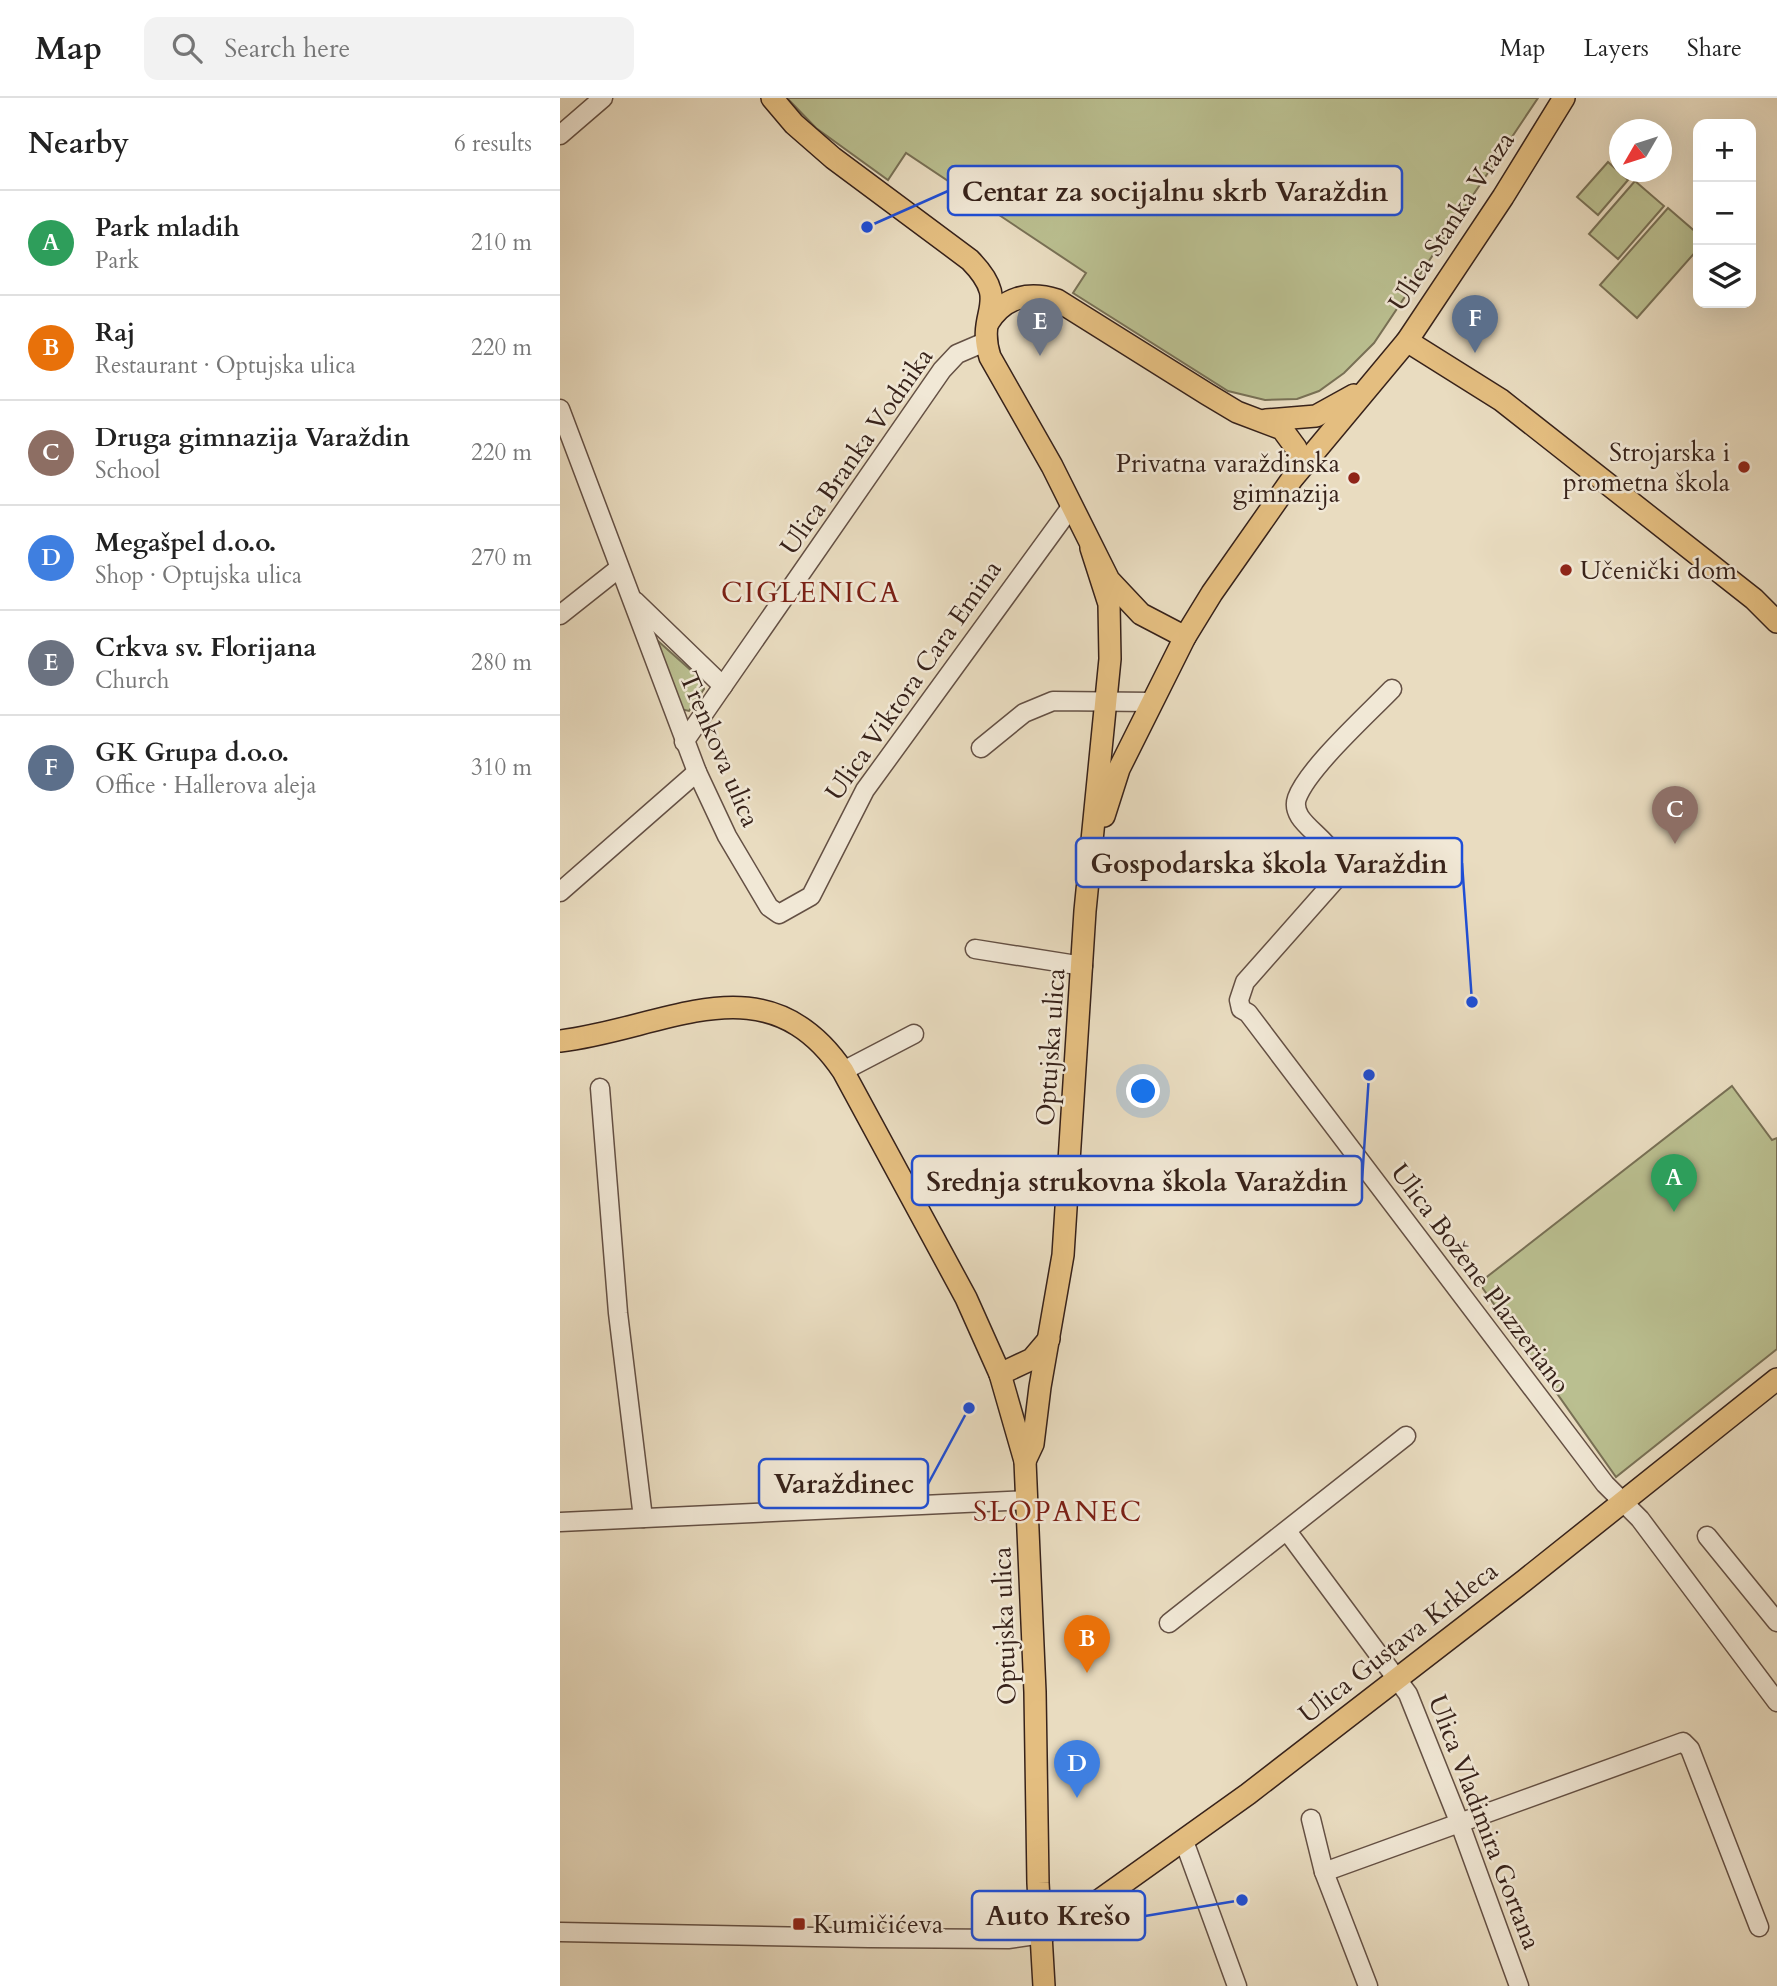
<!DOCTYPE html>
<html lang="en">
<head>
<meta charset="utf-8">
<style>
  :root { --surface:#fff; --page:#f2f2f2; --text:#222; --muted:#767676; --line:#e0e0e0; --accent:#8f2418 }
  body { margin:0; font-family:Cardo,serif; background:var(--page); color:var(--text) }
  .controls { position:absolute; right:21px; top:21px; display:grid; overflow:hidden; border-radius:14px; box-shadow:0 7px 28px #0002 }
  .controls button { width:63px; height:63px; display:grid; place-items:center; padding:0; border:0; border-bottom:2px solid var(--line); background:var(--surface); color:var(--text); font:35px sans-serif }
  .compass { position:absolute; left:1049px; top:21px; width:63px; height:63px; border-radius:50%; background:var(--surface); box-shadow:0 7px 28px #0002; rotate:231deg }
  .you { position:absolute; left:584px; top:994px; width:24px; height:24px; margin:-18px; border:5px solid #fff; border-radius:50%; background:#1a73e8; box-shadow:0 0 0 10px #1a73e833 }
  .badge { display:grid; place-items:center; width:46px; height:46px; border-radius:50%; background:var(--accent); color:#fff; font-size:23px; font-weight:700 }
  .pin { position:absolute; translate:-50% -58px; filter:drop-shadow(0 2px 4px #0008) }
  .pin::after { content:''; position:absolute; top:37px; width:24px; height:21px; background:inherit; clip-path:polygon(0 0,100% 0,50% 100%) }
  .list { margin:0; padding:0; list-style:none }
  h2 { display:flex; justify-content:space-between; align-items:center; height:91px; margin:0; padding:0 28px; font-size:30px }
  h2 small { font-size:23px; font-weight:400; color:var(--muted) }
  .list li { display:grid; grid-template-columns:46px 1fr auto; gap:21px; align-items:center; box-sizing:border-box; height:105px; padding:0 28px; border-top:2px solid var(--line) }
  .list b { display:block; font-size:26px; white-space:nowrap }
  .list p { margin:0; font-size:23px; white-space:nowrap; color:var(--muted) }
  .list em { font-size:23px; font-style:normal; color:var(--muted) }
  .icon { flex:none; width:38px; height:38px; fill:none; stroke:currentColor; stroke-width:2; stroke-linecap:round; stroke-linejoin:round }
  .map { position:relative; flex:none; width:1217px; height:1888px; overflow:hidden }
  header { display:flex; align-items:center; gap:42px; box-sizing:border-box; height:98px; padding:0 35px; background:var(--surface); border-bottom:2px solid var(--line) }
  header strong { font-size:33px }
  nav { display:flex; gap:38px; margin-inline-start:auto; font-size:24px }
  .search { width:490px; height:63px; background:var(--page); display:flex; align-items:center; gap:18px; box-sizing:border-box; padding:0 24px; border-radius:14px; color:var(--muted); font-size:26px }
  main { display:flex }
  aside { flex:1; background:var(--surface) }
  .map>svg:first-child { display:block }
  .green { fill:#babf90; stroke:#787055; stroke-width:2 }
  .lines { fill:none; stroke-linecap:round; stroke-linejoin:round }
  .minor-casing { stroke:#645044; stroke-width:21 }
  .major-casing { stroke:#37221a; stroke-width:24 }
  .minor { stroke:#f1e8d6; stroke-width:18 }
  .major { stroke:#e4be80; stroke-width:21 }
  .poi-dot { fill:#8f2418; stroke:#f1e8d6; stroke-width:2.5 }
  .labels { text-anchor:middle; stroke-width:5; stroke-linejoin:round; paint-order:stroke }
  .street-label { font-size:26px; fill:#37221a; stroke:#f1e8d6 }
  .poi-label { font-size:26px; fill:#37221a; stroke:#f1e8d6; text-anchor:end }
  .neighbourhood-label { font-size:28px; letter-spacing:2px; fill:#7a1f14; stroke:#f1e8d6 }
  .leader { fill:none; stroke:#1d4ed8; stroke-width:2.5 }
  .callout-dot { fill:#1d4ed8; stroke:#f1e8d6; stroke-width:2.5 }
  .callout { fill:#f1e8d6; stroke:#1d4ed8; stroke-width:2.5 }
  .callout-label { font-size:28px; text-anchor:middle; font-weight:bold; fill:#37221a }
</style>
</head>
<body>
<header>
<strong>Map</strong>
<div class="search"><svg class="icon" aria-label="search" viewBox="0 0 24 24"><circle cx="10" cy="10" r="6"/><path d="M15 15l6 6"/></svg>Search here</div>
<nav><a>Map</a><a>Layers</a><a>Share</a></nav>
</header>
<main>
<aside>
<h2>Nearby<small>6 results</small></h2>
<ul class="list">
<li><span class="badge" style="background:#2e9e5b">A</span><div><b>Park mladih</b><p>Park</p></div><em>210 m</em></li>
<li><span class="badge" style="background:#e8710a">B</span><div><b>Raj</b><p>Restaurant · Optujska ulica</p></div><em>220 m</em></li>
<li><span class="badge" style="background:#8d6e63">C</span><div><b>Druga gimnazija Varaždin</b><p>School</p></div><em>220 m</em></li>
<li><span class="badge" style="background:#3f7fe0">D</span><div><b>Megašpel d.o.o.</b><p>Shop · Optujska ulica</p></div><em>270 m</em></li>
<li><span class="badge" style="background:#6b7280">E</span><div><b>Crkva sv. Florijana</b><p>Church</p></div><em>280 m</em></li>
<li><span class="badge" style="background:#5c6f8a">F</span><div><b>GK Grupa d.o.o.</b><p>Office · Hallerova aleja</p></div><em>310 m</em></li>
</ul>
</aside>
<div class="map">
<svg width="1217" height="1888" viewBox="0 0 1217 1888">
  <rect width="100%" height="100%" fill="#e9dcc0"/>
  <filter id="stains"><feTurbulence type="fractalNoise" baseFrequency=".00286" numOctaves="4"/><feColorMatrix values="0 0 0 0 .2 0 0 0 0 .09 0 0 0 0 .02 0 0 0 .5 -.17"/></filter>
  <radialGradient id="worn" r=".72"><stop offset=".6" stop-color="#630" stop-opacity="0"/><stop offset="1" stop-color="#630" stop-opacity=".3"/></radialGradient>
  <g class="green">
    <path d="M 227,0 L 978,0 L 814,245 L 784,275 L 759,293 L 737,301 L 705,302 L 668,293 L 513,195 L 526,175 L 346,55 L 328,82 L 256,30 Z"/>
    <path d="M 1048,64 L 1068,82 L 1038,117 L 1017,99 Z"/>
    <path d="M 1075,83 L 1104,108 L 1058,161 L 1029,136 Z"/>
    <path d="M 1108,110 L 1138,136 L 1138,151 L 1077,220 L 1040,187 Z"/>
    <path d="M 98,543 L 143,583 L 144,591 L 129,613 L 120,611 L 95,545 Z"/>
    <path d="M 1172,988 L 1212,1042 L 1217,1040 L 1217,1251 L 1056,1379 L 919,1185 Z"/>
  </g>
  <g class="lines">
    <g class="minor-casing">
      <g id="minor">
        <path d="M 0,37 L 43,0"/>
        <path d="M 0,311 L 137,674 L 167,738 L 209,809 L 219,816 L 251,798 L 305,692 L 511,409"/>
        <path d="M 75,503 L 163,588"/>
        <path d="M 0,517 L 58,471"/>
        <path d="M 832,591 C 808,616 748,670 737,700 C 727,729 786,742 777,780 L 685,884 L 679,902 L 681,911 L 688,915 L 1045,1386 L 1080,1421 L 1217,1604"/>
        <path d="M 124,644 L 382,272 L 397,256 L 425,244"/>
        <path d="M 421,650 L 464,615 L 493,603 L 592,604"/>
        <path d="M 0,794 L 137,674"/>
        <path d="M 415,851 L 523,868"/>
        <path d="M 283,973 L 354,936"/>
        <path d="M 40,990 L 58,1215 L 83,1420"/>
        <path d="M 0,1424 L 467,1402"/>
        <path d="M 727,1433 L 848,1596 L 900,1726 L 959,1888"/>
        <path d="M 1147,1438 L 1217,1524"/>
        <path d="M 609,1525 L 846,1338"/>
        <path d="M 751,1721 L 764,1774 L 808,1888"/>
        <path d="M 624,1743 L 677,1888"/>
        <path d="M 764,1774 L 1123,1644 L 1130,1651 L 1199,1829"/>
        <path d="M 0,1834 L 309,1840 L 448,1841 L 482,1836"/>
      </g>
    </g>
    <g class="major-casing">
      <g id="major">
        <path d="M 212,0 L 234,26 L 273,60 L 410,162 C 453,206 415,212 430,259 L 492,368 L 549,482 L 581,516 L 625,539"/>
        <path d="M 428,225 C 444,199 468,193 497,202 L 647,296 L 677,314 L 722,331 L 736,350 L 738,360 L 733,379"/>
        <path d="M 847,243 L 941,302 L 1194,501 L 1217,524"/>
        <path d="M 706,322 L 756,318 L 794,297"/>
        <path d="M 544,718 L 559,671 L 625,539 L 652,495 L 732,381 L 847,243 L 943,99 L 1004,0"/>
        <path d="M 0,943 C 105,931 206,859 283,973 L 406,1200 L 440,1276 L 465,1363 L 475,1594 L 478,1785 L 484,1888"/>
        <path d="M 440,1276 L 472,1261 L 489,1241"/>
        <path d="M 465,1363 L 473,1346 L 480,1289 L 503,1157 L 525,813 L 550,561 L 549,506 L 531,450"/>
        <path d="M 482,1836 L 534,1806 L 688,1696 L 965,1482 L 1217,1281"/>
      </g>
    </g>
    <use href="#minor" class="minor"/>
    <use href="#major" class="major"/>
  </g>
  <g class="poi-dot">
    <circle cx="1184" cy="369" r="7"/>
    <circle cx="794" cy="380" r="7"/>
    <circle cx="1006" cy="472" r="7"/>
    <rect x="232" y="1819" width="14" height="14" rx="3.5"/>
  </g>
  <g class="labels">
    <g class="street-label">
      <text transform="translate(891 123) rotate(-57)" y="9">Ulica Stanka Vraza</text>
      <text transform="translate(296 353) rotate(-55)" y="9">Ulica Branka Vodnika</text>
      <text transform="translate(353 582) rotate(-55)" y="9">Ulica Viktora Cara Emina</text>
      <text transform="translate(160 651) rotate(67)" y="9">Trenkova ulica</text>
      <text transform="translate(490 949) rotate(-86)" y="9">Optujska ulica</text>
      <text transform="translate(921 1180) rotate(53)" y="9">Ulica Božene Plazzeriano</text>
      <text transform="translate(444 1528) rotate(-92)" y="9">Optujska ulica</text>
      <text transform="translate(838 1544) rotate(-38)" y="9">Ulica Gustava Krkleca</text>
      <text transform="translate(925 1724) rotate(69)" y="9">Ulica Vladimira Gortana</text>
    </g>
    <g class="poi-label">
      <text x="1170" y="363">Strojarska i<tspan x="1170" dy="30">prometna škola</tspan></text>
      <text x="780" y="374">Privatna varaždinska<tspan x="780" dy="30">gimnazija</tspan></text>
      <text x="1020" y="481" text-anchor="start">Učenički dom</text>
      <text x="253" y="1835" text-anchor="start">Kumičićeva</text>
    </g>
    <g class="neighbourhood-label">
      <text x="251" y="504">CIGLENICA</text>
      <text x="498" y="1423">SLOPANEC</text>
    </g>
  </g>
  <path class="leader" d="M307 129L388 93M912 904L902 765M809 977L802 1083M409 1310L368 1386M682 1802L585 1818"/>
  <g class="callout-dot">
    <circle cx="307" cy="129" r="7"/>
    <circle cx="912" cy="904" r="7"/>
    <circle cx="809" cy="977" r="7"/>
    <circle cx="409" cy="1310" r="7"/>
    <circle cx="682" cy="1802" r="7"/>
  </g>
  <g class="callout">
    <rect x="388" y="68" width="454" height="49" rx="7"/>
    <rect x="516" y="740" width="386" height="49" rx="7"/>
    <rect x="352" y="1058" width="450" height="49" rx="7"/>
    <rect x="199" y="1361" width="169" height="49" rx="7"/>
    <rect x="412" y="1793" width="173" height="49" rx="7"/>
  </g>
  <g class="callout-label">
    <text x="615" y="103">Centar za socijalnu skrb Varaždin</text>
    <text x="709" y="775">Gospodarska škola Varaždin</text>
    <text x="577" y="1093">Srednja strukovna škola Varaždin</text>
    <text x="284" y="1395">Varaždinec</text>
    <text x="498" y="1827">Auto Krešo</text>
  </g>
  <rect width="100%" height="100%" filter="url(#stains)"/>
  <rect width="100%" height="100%" fill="url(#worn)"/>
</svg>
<div class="controls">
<button>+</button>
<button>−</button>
<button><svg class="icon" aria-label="layers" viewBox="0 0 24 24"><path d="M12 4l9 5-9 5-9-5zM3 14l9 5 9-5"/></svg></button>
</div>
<svg class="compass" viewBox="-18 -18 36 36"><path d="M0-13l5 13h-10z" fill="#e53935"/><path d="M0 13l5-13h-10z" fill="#767676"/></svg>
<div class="you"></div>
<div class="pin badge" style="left:1114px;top:1114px;background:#2e9e5b">A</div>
<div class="pin badge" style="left:527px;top:1575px;background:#e8710a">B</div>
<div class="pin badge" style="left:1115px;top:746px;background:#8d6e63">C</div>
<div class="pin badge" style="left:517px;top:1700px;background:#3f7fe0">D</div>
<div class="pin badge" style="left:480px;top:258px;background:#6b7280">E</div>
<div class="pin badge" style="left:915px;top:255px;background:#5c6f8a">F</div>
</div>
</main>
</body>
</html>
